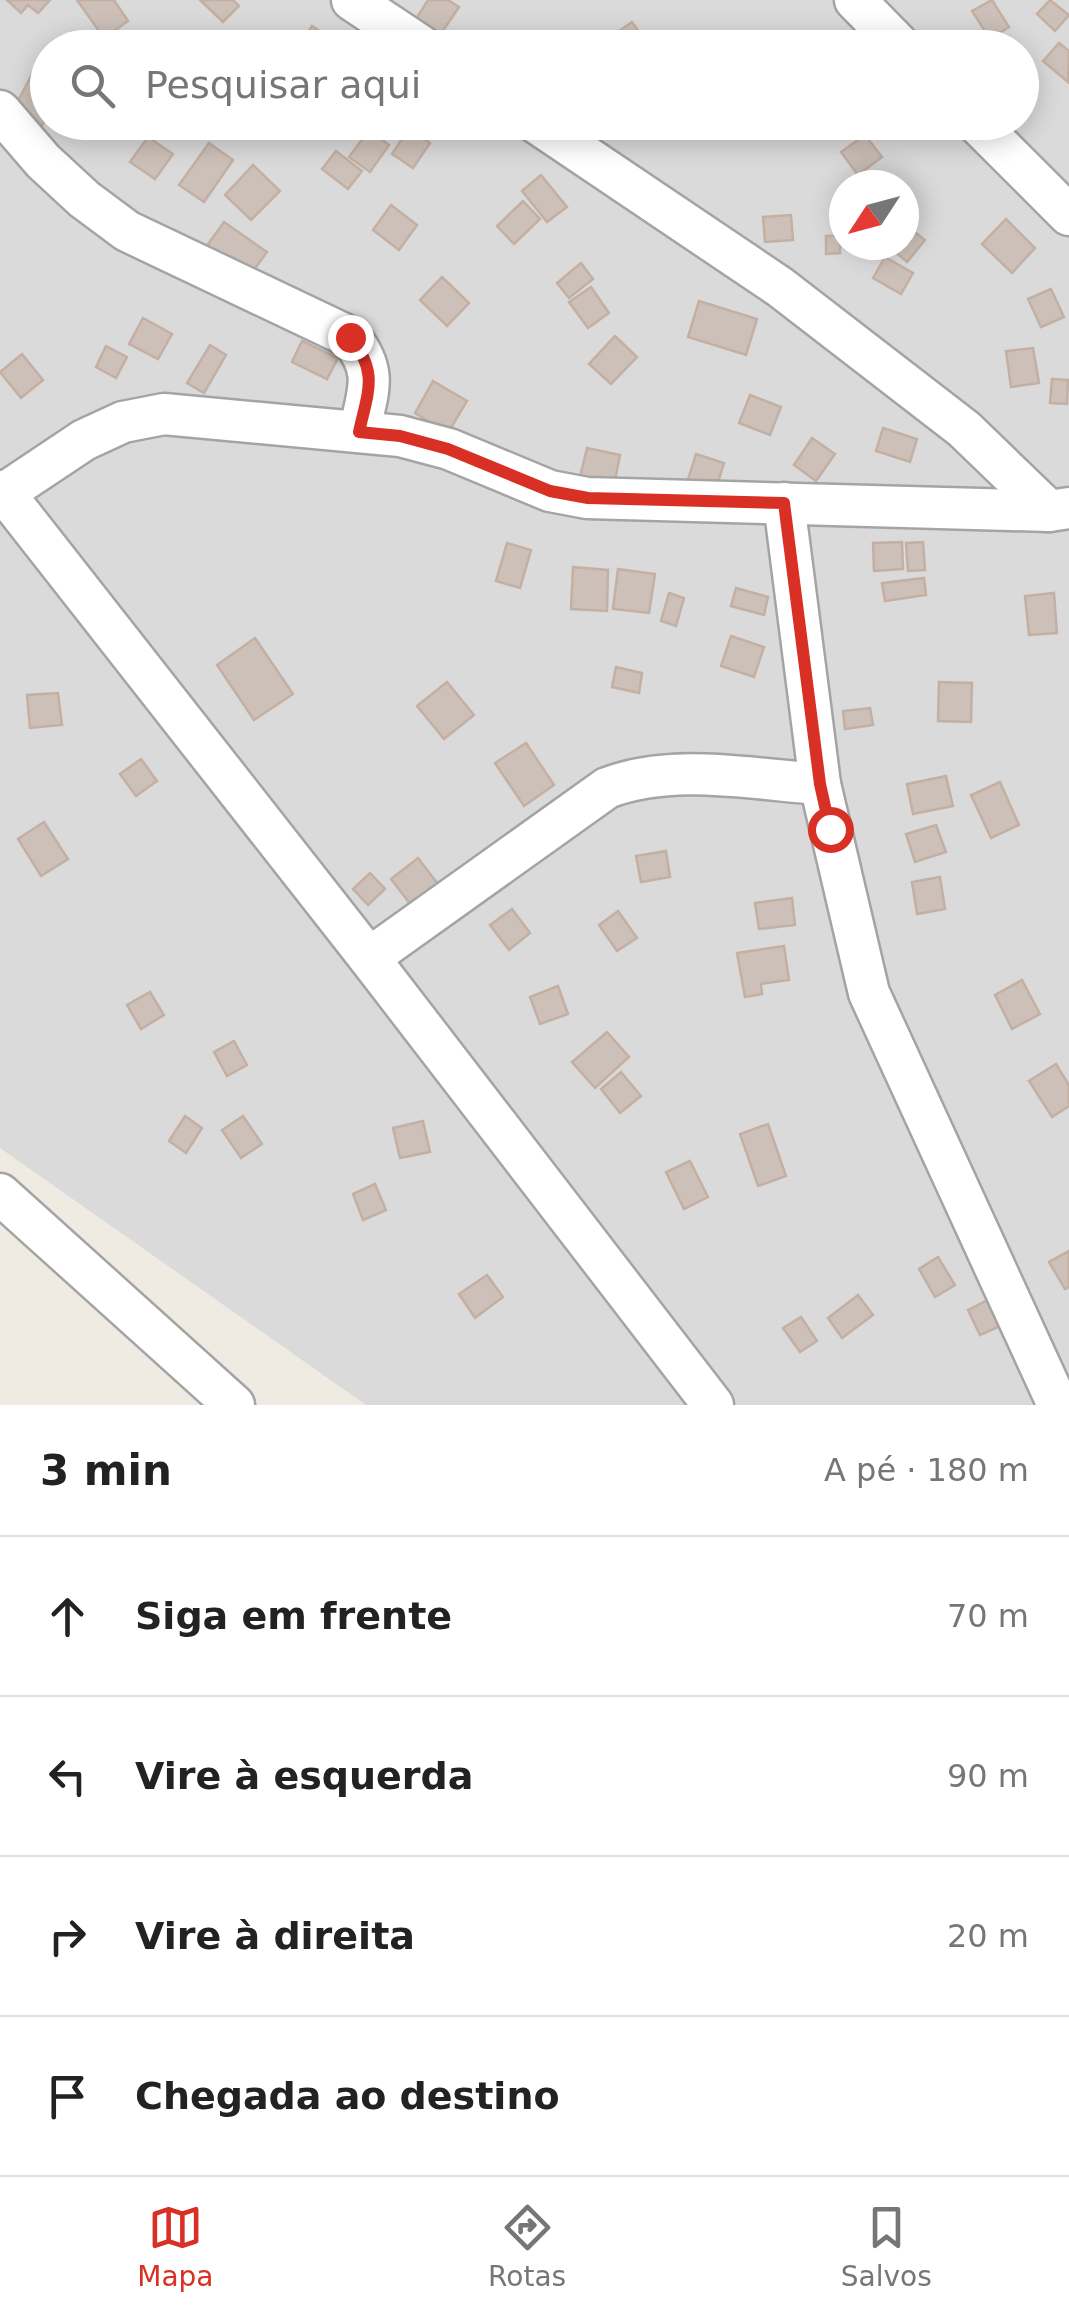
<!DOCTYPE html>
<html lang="pt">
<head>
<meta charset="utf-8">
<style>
  :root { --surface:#fff; --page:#f2f2f2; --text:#222; --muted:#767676; --line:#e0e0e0; --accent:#d93025 }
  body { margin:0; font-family:"DejaVu Sans",sans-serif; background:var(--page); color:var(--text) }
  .compass { position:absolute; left:829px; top:170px; width:90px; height:90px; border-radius:50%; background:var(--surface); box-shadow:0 5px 25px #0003; rotate:234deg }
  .stop { position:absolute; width:30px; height:30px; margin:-22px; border:8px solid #d93025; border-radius:50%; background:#fff }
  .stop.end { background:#d93025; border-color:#fff; box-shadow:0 2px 10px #0008 }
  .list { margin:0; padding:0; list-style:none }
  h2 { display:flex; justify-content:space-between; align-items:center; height:130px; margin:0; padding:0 40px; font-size:42px }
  h2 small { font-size:32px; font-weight:400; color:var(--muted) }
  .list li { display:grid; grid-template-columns:65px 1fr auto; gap:30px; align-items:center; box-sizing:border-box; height:160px; padding:0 40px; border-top:2px solid var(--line) }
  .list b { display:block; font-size:38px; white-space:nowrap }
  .list em { font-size:32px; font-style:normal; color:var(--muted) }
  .icon { flex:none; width:55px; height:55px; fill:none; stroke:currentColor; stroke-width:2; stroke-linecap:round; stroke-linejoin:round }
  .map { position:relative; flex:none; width:1069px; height:1405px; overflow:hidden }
  .search { position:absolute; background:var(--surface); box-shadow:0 5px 25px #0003; left:30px; right:30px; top:30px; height:110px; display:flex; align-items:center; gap:25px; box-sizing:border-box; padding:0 35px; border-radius:55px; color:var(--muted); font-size:38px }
  .sheet { height:770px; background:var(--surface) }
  nav { display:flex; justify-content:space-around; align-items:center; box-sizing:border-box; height:140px; border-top:2px solid var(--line); background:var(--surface); font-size:28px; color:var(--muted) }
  nav a { display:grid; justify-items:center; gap:5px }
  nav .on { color:var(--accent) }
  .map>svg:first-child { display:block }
  .residential { fill:#dbdada; fill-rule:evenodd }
  .building { fill:#ccc0b8; stroke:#c3b0a3; stroke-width:2.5 }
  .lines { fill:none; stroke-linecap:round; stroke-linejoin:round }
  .minor-casing { stroke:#a4a4a4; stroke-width:45 }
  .minor { stroke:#fff; stroke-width:40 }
  .route { stroke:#d93025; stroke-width:12 }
</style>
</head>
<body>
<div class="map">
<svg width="1069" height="1405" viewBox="0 0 1069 1405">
  <rect width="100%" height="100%" fill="#f0ebe2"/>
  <path class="residential" d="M 0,0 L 1069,0 L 1069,1405 L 366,1405 L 0,1148 ZM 48,48 L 1022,48 L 1022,122 L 48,122 ZM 844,185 L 904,185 L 904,245 L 844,245 Z"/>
  <g class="building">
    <path d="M 7,0 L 50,0 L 38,13 L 28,5 L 21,13 Z"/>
    <path d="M 77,0 L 114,0 L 128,21 L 104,38 Z"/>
    <path d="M 200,0 L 233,0 L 239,6 L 223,22 Z"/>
    <path d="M 428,0 L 448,0 L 459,7 L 438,38 L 414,22 Z"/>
    <path d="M 992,0 L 1009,27 L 990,39 L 972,11 Z"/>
    <path d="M 1050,0 L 1069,15 L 1055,31 L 1037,14 Z"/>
    <path d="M 632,22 L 650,48 L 601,48 L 599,45 Z"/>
    <path d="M 312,26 L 344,48 L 298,48 Z"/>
    <path d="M 1059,43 L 1069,51 L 1068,82 L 1043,61 Z"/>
    <path d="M 33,72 L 48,80 L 48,115 L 41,127 L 13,111 Z"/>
    <path d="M 409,128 L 430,143 L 413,168 L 392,154 Z"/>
    <path d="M 369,130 L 389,145 L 370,172 L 349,157 Z"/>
    <path d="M 865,135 L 882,157 L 858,175 L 841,152 Z"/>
    <path d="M 148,137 L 173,154 L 155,179 L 130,162 Z"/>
    <path d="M 209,143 L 233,160 L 204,202 L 179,185 Z"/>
    <path d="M 336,151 L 362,171 L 348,189 L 322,169 Z"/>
    <path d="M 253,165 L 280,191 L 251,220 L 225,195 Z"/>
    <path d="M 541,175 L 567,207 L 547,222 L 522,191 Z"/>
    <path d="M 523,201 L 540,219 L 514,244 L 497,226 Z"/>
    <path d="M 391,205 L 417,225 L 399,250 L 373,230 Z"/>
    <path d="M 791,215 L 793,240 L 765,242 L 763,217 Z"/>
    <path d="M 1006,219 L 1035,248 L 1012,273 L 982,244 Z"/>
    <path d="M 224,222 L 267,252 L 246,281 L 203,251 Z"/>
    <path d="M 904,224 L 925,240 L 907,262 L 887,245 L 904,245 Z"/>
    <path d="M 826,236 L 840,236 L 840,253 L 826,254 Z"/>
    <path d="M 885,257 L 913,273 L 901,294 L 873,278 Z"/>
    <path d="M 581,263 L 593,279 L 569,298 L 557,283 Z"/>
    <path d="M 442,277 L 469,303 L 447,326 L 420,300 Z"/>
    <path d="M 591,287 L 609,313 L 588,328 L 569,302 Z"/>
    <path d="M 1051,289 L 1064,317 L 1041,327 L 1028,299 Z"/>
    <path d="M 699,301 L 757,319 L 746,355 L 688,337 Z"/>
    <path d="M 143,318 L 172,334 L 158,359 L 129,344 Z"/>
    <path d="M 615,336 L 637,357 L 611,384 L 589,364 Z"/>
    <path d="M 302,341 L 338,358 L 327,379 L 292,362 Z"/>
    <path d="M 210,345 L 226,355 L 204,393 L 187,383 Z"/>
    <path d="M 106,346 L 127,357 L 116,378 L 96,367 Z"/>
    <path d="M 1033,348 L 1039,383 L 1011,387 L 1006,351 Z"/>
    <path d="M 22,354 L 43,380 L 21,398 L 0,372 Z"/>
    <path d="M 1052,379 L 1068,380 L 1067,404 L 1050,403 Z"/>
    <path d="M 433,381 L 467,401 L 448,433 L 415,413 Z"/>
    <path d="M 750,395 L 781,407 L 770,435 L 739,423 Z"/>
    <path d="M 883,428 L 917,439 L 910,462 L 876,451 Z"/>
    <path d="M 812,438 L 835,454 L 816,481 L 794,465 Z"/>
    <path d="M 587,448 L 620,455 L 614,485 L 580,477 Z"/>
    <path d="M 696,454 L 724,463 L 713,498 L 685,489 Z"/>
    <path d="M 902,542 L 903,569 L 874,571 L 873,543 Z"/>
    <path d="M 923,542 L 925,570 L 908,571 L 906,543 Z"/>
    <path d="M 507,543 L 531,550 L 520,588 L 496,581 Z"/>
    <path d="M 573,567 L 608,570 L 607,611 L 571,609 Z"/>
    <path d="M 618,569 L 655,574 L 649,613 L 613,609 Z"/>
    <path d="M 924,578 L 926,595 L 885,601 L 882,583 Z"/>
    <path d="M 736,588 L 768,597 L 764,615 L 731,606 Z"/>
    <path d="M 669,593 L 684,598 L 676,626 L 661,621 Z"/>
    <path d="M 1054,593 L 1057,633 L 1029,635 L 1025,596 Z"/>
    <path d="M 731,636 L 764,647 L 754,677 L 721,666 Z"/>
    <path d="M 255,638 L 293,694 L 254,720 L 217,665 Z"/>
    <path d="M 616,667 L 642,673 L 639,693 L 612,687 Z"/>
    <path d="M 447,682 L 474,715 L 444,739 L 417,706 Z"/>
    <path d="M 939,682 L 972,683 L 971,722 L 938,721 Z"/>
    <path d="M 58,693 L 62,725 L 30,728 L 27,695 Z"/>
    <path d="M 870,708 L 873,725 L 845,729 L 843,711 Z"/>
    <path d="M 526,743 L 554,785 L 524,806 L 495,763 Z"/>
    <path d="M 141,759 L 157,781 L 136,796 L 120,774 Z"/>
    <path d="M 946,776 L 953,806 L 913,814 L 907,784 Z"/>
    <path d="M 1000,782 L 1019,825 L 991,838 L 971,795 Z"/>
    <path d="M 44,822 L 68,859 L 41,876 L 18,839 Z"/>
    <path d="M 936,825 L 946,852 L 915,862 L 906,834 Z"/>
    <path d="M 666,851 L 670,877 L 641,882 L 636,856 Z"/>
    <path d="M 418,858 L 441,888 L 414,909 L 391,879 Z"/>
    <path d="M 370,873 L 385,889 L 368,905 L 353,889 Z"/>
    <path d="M 940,877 L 945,909 L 917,914 L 912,882 Z"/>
    <path d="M 792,898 L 795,925 L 759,929 L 755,903 Z"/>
    <path d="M 512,909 L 530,933 L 509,950 L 490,925 Z"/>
    <path d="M 618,911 L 637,938 L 617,951 L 599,925 Z"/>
    <path d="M 784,946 L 789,980 L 761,984 L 762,994 L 745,997 L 737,953 Z"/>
    <path d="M 1022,980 L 1040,1014 L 1012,1029 L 995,995 Z"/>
    <path d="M 558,986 L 568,1014 L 540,1024 L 530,997 Z"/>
    <path d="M 150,992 L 164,1015 L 141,1029 L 127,1005 Z"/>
    <path d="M 607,1032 L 629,1057 L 595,1088 L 572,1062 Z"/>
    <path d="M 234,1041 L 247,1065 L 227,1076 L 214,1052 Z"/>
    <path d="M 1056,1064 L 1069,1085 L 1069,1106 L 1052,1117 L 1029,1081 Z"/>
    <path d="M 621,1072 L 641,1096 L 620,1113 L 601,1089 Z"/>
    <path d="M 185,1116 L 202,1128 L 186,1153 L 169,1141 Z"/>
    <path d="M 243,1116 L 262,1144 L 241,1158 L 222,1130 Z"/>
    <path d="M 423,1121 L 430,1152 L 400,1158 L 393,1128 Z"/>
    <path d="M 768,1124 L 786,1176 L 758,1186 L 740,1134 Z"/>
    <path d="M 690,1161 L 708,1197 L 684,1209 L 666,1172 Z"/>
    <path d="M 375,1184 L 386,1210 L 363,1220 L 353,1194 Z"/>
    <path d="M 1069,1251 L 1069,1287 L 1065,1289 L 1049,1262 Z"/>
    <path d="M 938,1257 L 955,1285 L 935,1297 L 919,1269 Z"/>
    <path d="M 487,1275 L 503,1297 L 475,1318 L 459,1294 Z"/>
    <path d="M 858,1295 L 873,1315 L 842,1338 L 828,1318 Z"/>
    <path d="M 992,1298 L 1005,1324 L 980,1335 L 968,1310 Z"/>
    <path d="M 801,1317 L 817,1341 L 800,1352 L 783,1328 Z"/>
  </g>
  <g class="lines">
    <g class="minor-casing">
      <g id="minor">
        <path d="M 352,0 L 424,48"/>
        <path d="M 855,0 L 902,48"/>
        <path d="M 0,111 L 43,161 L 84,199 L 127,231 L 350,337 C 379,372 368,391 359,432"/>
        <path d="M 535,122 L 780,287 L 964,429 L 1049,511"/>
        <path d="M 976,122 L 1069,215"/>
        <path d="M 0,491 L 5,494 L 369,958 L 713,1405"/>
        <path d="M 0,496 L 84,440 L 123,422 L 164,414 L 400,436 L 449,449 L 550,491 L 587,498 L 1049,511 L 1069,508"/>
        <path d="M 784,503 L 820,784 L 869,993 L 1058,1405"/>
        <path d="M 369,958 L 607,788 C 673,763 750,779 820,784"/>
        <path d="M 0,1194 L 234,1405"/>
      </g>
    </g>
    <use href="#minor" class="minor"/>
  </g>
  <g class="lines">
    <path class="route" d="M 350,337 C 379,372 368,391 359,432 L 400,436 L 448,449 L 550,491 L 588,498 L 784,503 L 820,784 L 830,829"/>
  </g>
</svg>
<svg class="compass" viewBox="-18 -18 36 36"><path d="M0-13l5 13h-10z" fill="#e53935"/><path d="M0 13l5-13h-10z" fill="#767676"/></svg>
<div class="stop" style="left:830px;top:829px"></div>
<div class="stop end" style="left:350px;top:337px"></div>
<div class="search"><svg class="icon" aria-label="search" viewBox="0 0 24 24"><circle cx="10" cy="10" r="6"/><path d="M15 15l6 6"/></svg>Pesquisar aqui</div>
</div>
<section class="sheet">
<h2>3 min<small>A pé · 180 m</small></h2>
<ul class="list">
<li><svg class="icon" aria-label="ahead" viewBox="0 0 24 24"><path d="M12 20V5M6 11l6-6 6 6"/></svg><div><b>Siga em frente</b></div><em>70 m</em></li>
<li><svg class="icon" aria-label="left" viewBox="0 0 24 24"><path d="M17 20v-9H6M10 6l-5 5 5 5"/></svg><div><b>Vire à esquerda</b></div><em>90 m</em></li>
<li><svg class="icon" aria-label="right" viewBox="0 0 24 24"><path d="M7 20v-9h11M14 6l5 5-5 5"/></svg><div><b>Vire à direita</b></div><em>20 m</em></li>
<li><svg class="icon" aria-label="arrive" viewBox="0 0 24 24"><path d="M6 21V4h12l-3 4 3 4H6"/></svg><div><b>Chegada ao destino</b></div></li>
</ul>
</section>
<nav>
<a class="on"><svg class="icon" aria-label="map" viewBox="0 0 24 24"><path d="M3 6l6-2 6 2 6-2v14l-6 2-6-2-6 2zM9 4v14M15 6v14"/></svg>Mapa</a>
<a><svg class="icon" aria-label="directions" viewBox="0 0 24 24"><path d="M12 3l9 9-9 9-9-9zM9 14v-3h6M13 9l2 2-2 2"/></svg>Rotas</a>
<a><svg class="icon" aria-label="saved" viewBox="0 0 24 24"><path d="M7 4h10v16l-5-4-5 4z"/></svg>Salvos</a>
</nav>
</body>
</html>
